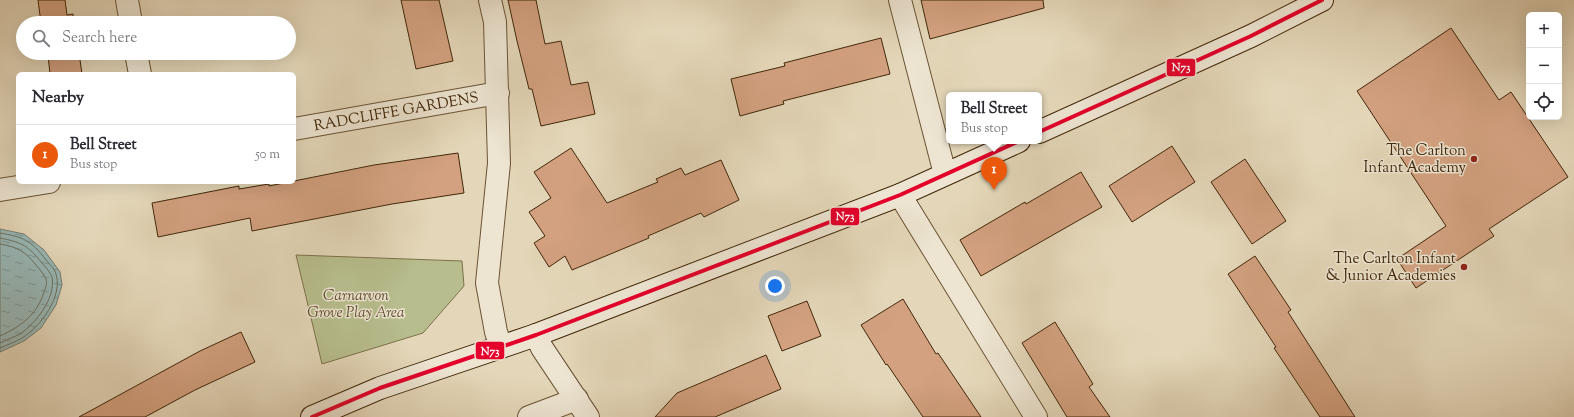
<!DOCTYPE html>
<html lang="en">
<head>
<meta charset="utf-8">
<style>
  :root { --surface:#fff; --page:#f2f2f3; --text:#2b2b33; --muted:#7c7c81; --line:#e1e1e2; --accent:#ea580c }
  body { margin:0; font-family:"Sorts Mill Goudy",serif; background:var(--page); color:var(--text) }
  .controls { position:absolute; right:12px; top:12px; display:grid; overflow:hidden; border-radius:6px; box-shadow:0 4px 16px #0002 }
  .controls button { width:36px; height:36px; display:grid; place-items:center; padding:0; border:0; border-bottom:1px solid var(--line); background:var(--surface); color:var(--text); font:20px sans-serif }
  .you { position:absolute; left:775px; top:286px; width:14px; height:14px; margin:-10px; border:3px solid #fff; border-radius:50%; background:#1a73e8; box-shadow:0 0 0 6px #1a73e833 }
  .badge { display:grid; place-items:center; width:26px; height:26px; border-radius:50%; background:var(--accent); color:#fff; font-size:13px; font-weight:700 }
  .pin { position:absolute; translate:-50% -33px; filter:drop-shadow(0 1px 2px #0008) }
  .pin::after { content:''; position:absolute; top:21px; width:14px; height:12px; background:inherit; clip-path:polygon(0 0,100% 0,50% 100%) }
  .popup { position:absolute; left:946px; top:92px; width:96px; height:52px; box-sizing:border-box; display:grid; place-content:center; border-radius:6px; background:var(--surface); filter:drop-shadow(0 1px 3px #0005); font-size:13px; white-space:nowrap; color:var(--muted) }
  .popup b { font-size:15px; color:var(--text) }
  .popup::after { content:''; position:absolute; left:50%; top:100%; margin-left:-8px; border:8px solid transparent; border-top-color:var(--surface) }
  .list { margin:0; padding:0; list-style:none }
  h2 { display:flex; justify-content:space-between; align-items:center; height:52px; margin:0; padding:0 16px; font-size:17px }
  h2 small { font-size:13px; font-weight:400; color:var(--muted) }
  .list li { display:grid; grid-template-columns:26px 1fr auto; gap:12px; align-items:center; box-sizing:border-box; height:60px; padding:0 16px; border-top:1px solid var(--line) }
  .list b { display:block; font-size:15px; white-space:nowrap }
  .list p { margin:0; font-size:13px; white-space:nowrap; color:var(--muted) }
  .list em { font-size:13px; font-style:normal; color:var(--muted) }
  .icon { flex:none; width:22px; height:22px; fill:none; stroke:currentColor; stroke-width:2; stroke-linecap:round; stroke-linejoin:round }
  .map { position:relative; flex:none; width:1574px; height:417px; overflow:hidden }
  .search { position:absolute; background:var(--surface); box-shadow:0 4px 16px #0002; left:16px; top:16px; width:280px; height:44px; display:flex; align-items:center; gap:10px; box-sizing:border-box; padding:0 14px; border-radius:22px; color:var(--muted); font-size:15px }
  .panel { position:absolute; background:var(--surface); box-shadow:0 4px 16px #0002; left:16px; top:72px; width:280px; height:112px; border-radius:6px }
  .map>svg:first-child { display:block }
  .green { fill:#b7bd8d; stroke:#7c724b }
  .water { fill:url(#water-ripples); stroke:#757e72 }
  .lines { fill:none; stroke-linecap:round; stroke-linejoin:round }
  .shore { stroke:#6c7060; stroke-width:1 }
  .building { fill:#d3a180; stroke:#412709 }
  .street-casing { stroke:#6a5335; stroke-width:24 }
  .secondary-casing { stroke:#412709; stroke-width:24 }
  .street { stroke:#ede5d2; stroke-width:22 }
  .secondary { stroke:#ede5d2; stroke-width:22 }
  .bus-1-casing { stroke:#ede5d2; stroke-width:7 }
  .bus-1 { stroke:#e4002b; stroke-width:4 }
  .poi-dot { fill:#8f2418; stroke:#ede5d2; stroke-width:1.5 }
  .labels { text-anchor:middle; stroke-width:3; stroke-linejoin:round; paint-order:stroke }
  .street-label { font-size:15px; fill:#412709; stroke:#ede5d2 }
  .poi-label { font-size:15px; fill:#412709; stroke:#ede5d2; text-anchor:end }
  .park-label { font-size:15px; font-style:italic; fill:#5e4c2a; stroke:#ede5d2 }
  .line-badge { stroke:#ede5d2; stroke-width:1.5 }
  .badge-label { font-size:11px; text-anchor:middle; font-weight:bold; fill:#fff }
</style>
</head>
<body>
<div class="map">
<svg width="1574" height="417" viewBox="0 0 1574 417">
  <defs>
    <pattern id="water-ripples" width="26" height="14" patternUnits="userSpaceOnUse"><rect width="26" height="14" fill="#98b8b8"/><path d="M2 4q2-2 4 0t4 0M15 11q2-2 4 0t4 0" fill="none" stroke="#7e9694"/></pattern>
  </defs>
  <rect width="100%" height="100%" fill="#e4d7b9"/>
  <filter id="stains"><feTurbulence type="fractalNoise" baseFrequency=".005" numOctaves="4"/><feColorMatrix values="0 0 0 0 .2 0 0 0 0 .09 0 0 0 0 .02 0 0 0 .5 -.17"/></filter>
  <radialGradient id="worn" r=".72"><stop offset=".6" stop-color="#630" stop-opacity="0"/><stop offset="1" stop-color="#630" stop-opacity=".3"/></radialGradient>
  <path class="green" d="M 296,255 L 462,261 L 464,286 L 423,333 L 322,364 Z"/>
  <path class="water" d="M 0,229 L 24,234 L 44,250 L 60,272 L 62,285 L 56,305 L 41,328 L 24,341 L 0,352 Z"/>
  <g class="lines">
    <g class="shore">
      <path d="M 0,233 C 23,237 31,240 46,260 C 49,264 55,269 56,274 C 63,297 40,327 22,338 C 15,342 7,345 0,348"/>
      <path d="M 0,238 C 20,242 28,245 41,262 C 45,266 50,272 52,277 C 56,298 36,323 20,334 C 14,337 6,340 0,343"/>
      <path d="M 0,244 C 17,247 25,251 36,265 C 39,269 43,273 45,277 C 48,282 46,287 44,292 C 37,315 20,327 0,336"/>
    </g>
  </g>
  <g class="building">
    <path d="M 38,0 L 65,0 L 67,15 L 73,14 L 74,23 L 41,23 Z"/>
    <path d="M 401,0 L 439,0 L 453,61 L 416,69 Z"/>
    <path d="M 508,0 L 536,0 L 545,44 L 561,41 L 571,85 L 588,82 L 595,114 L 541,126 L 532,89 L 529,89 L 517,41 Z"/>
    <path d="M 921,0 L 1043,0 L 1044,8 L 930,39 Z"/>
    <path d="M 1451,28 L 1499,100 L 1511,92 L 1568,177 L 1489,229 L 1494,236 L 1416,288 L 1397,259 L 1446,226 L 1357,91 Z"/>
    <path d="M 881,38 L 890,74 L 783,101 L 784,104 L 740,116 L 731,79 L 785,66 L 784,63 Z"/>
    <path d="M 45,53 L 79,53 L 82,74 L 50,74 L 48,55 L 45,55 Z"/>
    <path d="M 1172,146 L 1195,182 L 1132,222 L 1109,186 Z"/>
    <path d="M 571,148 L 607,203 L 658,182 L 656,179 L 681,168 L 685,175 L 721,160 L 739,200 L 704,217 L 701,213 L 648,236 L 649,238 L 572,270 L 565,256 L 549,267 L 534,243 L 545,236 L 529,212 L 551,198 L 534,172 Z"/>
    <path d="M 458,153 L 464,193 L 392,204 L 252,231 L 250,218 L 158,237 L 152,203 L 239,186 L 239,189 L 269,184 L 269,186 L 374,165 Z"/>
    <path d="M 1245,159 L 1286,221 L 1252,244 L 1211,182 Z"/>
    <path d="M 1081,172 L 1102,207 L 981,276 L 960,240 L 1025,202 L 1026,204 Z"/>
    <path d="M 1255,256 L 1291,310 L 1288,312 L 1355,417 L 1320,417 L 1274,348 L 1276,347 L 1228,274 Z"/>
    <path d="M 903,299 L 936,354 L 938,353 L 981,417 L 923,417 L 887,364 L 886,365 L 861,325 Z"/>
    <path d="M 807,301 L 821,336 L 782,351 L 768,316 Z"/>
    <path d="M 1055,322 L 1093,384 L 1089,387 L 1110,417 L 1067,417 L 1022,343 Z"/>
    <path d="M 241,332 L 255,362 L 195,390 L 145,417 L 79,417 L 200,351 Z"/>
    <path d="M 766,355 L 781,389 L 715,417 L 655,417 L 677,393 Z"/>
  </g>
  <g class="lines">
    <g class="street-casing">
      <g id="street">
        <path d="M 127,0 L 131,23"/>
        <path d="M 490,0 L 495,22 L 499,163 L 487,283 L 496,332 L 501,347"/>
        <path d="M 900,0 L 945,174"/>
        <path d="M 136,53 L 140,74"/>
        <path d="M 294,129 L 498,93"/>
        <path d="M 0,190 L 49,182"/>
        <path d="M 900,195 L 1036,417"/>
        <path d="M 536,335 L 542,348 L 588,417"/>
        <path d="M 529,417 L 577,399"/>
      </g>
    </g>
    <g class="secondary-casing">
      <g id="secondary">
        <path d="M 1039,132 L 1251,36 L 1322,0"/>
        <path d="M 312,417 L 380,388 L 536,335 L 900,195 L 1019,141"/>
      </g>
    </g>
    <use href="#street" class="street"/>
    <use href="#secondary" class="secondary"/>
    <g class="bus-1-casing">
      <g id="bus-1">
        <path d="M 1039,132 L 1251,36 L 1322,0"/>
        <path d="M 312,417 L 380,388 L 536,335 L 900,195 L 1019,141"/>
      </g>
    </g>
    <use href="#bus-1" class="bus-1"/>
  </g>
  <g class="poi-dot">
    <circle cx="1474" cy="159" r="4"/>
    <circle cx="1464" cy="267" r="4"/>
  </g>
  <g class="labels">
    <g class="street-label">
      <text transform="translate(396 111) rotate(-10)" y="5">RADCLIFFE GARDENS</text>
    </g>
    <g class="poi-label">
      <text x="1466" y="155">The Carlton<tspan x="1466" dy="17">Infant Academy</tspan></text>
      <text x="1456" y="263">The Carlton Infant<tspan x="1456" dy="17">&amp; Junior Academies</tspan></text>
    </g>
    <g class="park-label">
      <text x="356" y="300">Carnarvon<tspan x="356" dy="17">Grove Play Area</tspan></text>
    </g>
  </g>
  <g class="line-badge">
    <rect x="1166" y="58" width="30" height="19" rx="4" fill="#e4002b"/>
    <rect x="830" y="207" width="30" height="19" rx="4" fill="#e4002b"/>
    <rect x="475" y="341" width="30" height="19" rx="4" fill="#e4002b"/>
  </g>
  <g class="badge-label">
    <text x="1181" y="71">N73</text>
    <text x="845" y="220">N73</text>
    <text x="490" y="355">N73</text>
  </g>
  <rect width="100%" height="100%" filter="url(#stains)"/>
  <rect width="100%" height="100%" fill="url(#worn)"/>
</svg>
<div class="controls">
<button>+</button>
<button>−</button>
<button><svg class="icon" aria-label="locate" viewBox="0 0 24 24"><circle cx="12" cy="12" r="6"/><path d="M12 2v4M12 18v4M2 12h4M18 12h4"/></svg></button>
</div>
<div class="you"></div>
<div class="pin badge" style="left:994px;top:190px">1</div>
<div class="popup"><b>Bell Street</b>Bus stop</div>
<div class="search"><svg class="icon" aria-label="search" viewBox="0 0 24 24"><circle cx="10" cy="10" r="6"/><path d="M15 15l6 6"/></svg>Search here</div>
<section class="panel">
<h2>Nearby<small></small></h2>
<ul class="list">
<li><span class="badge">1</span><div><b>Bell Street</b><p>Bus stop</p></div><em>50 m</em></li>
</ul>
</section>
</div>
</body>
</html>
